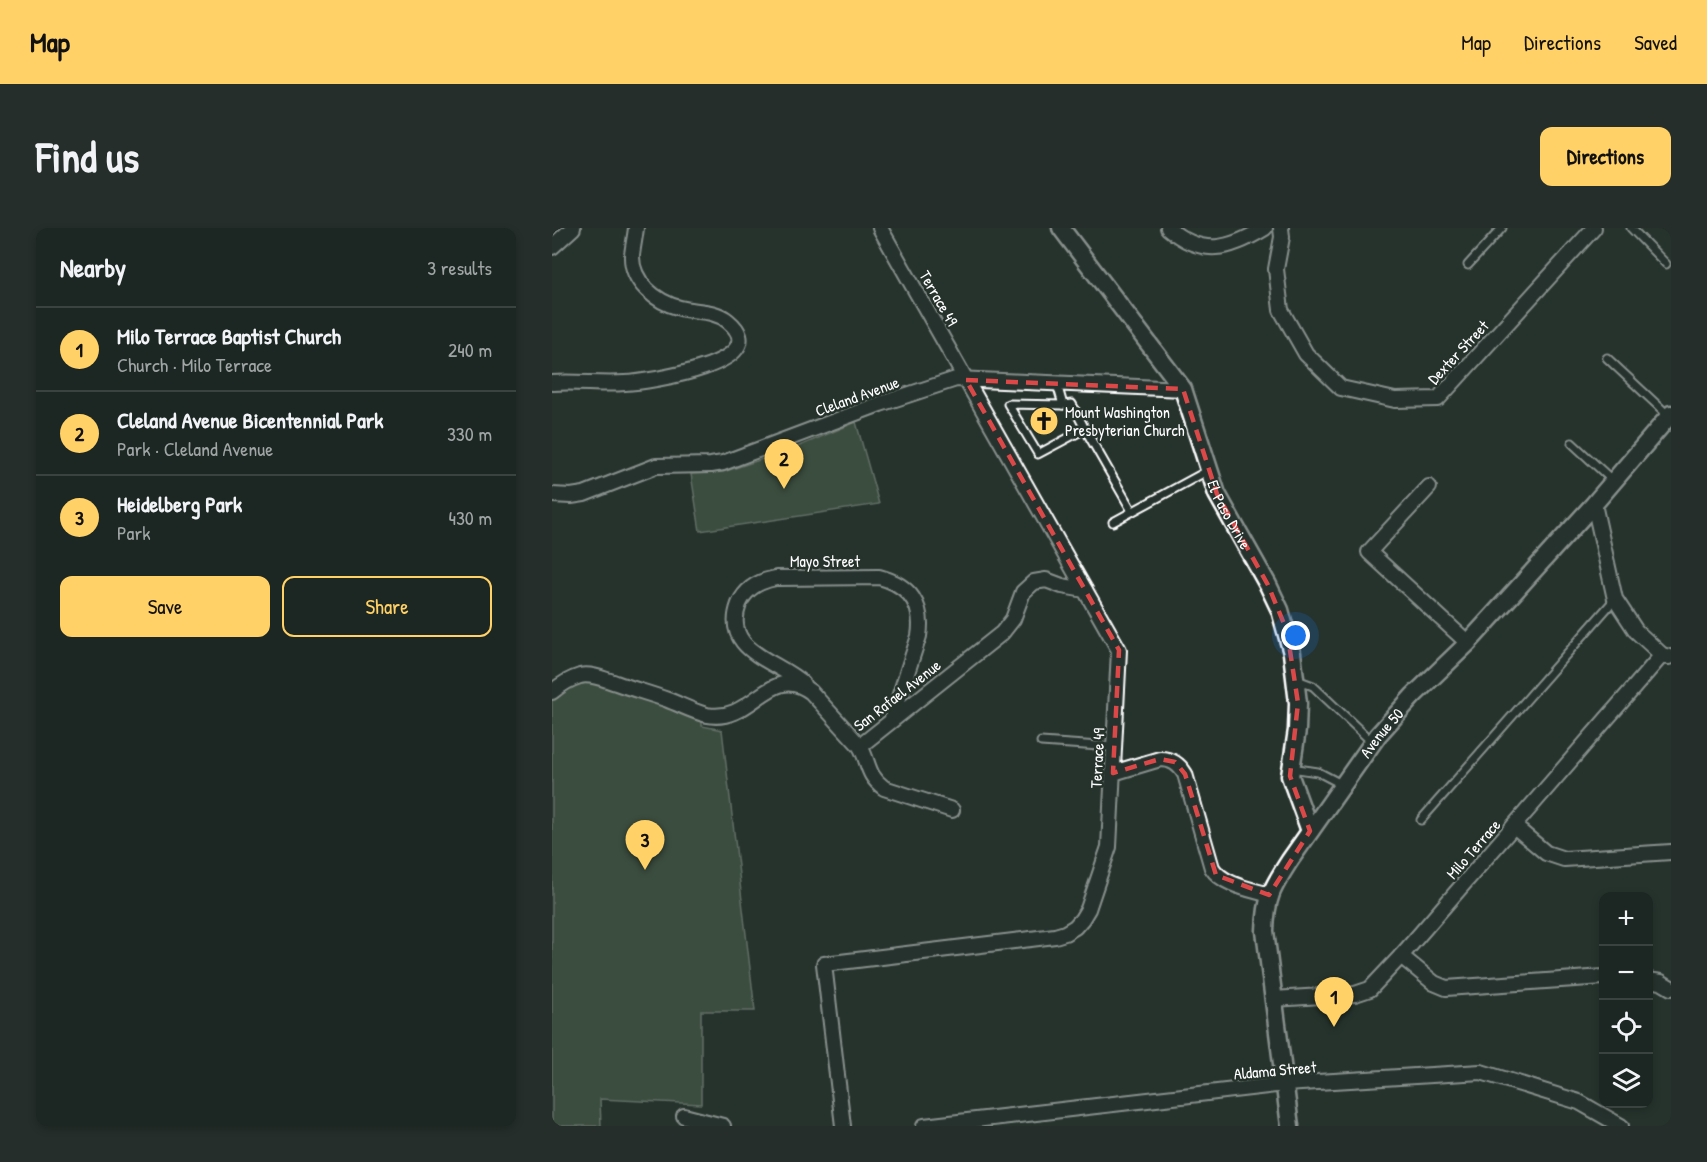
<!DOCTYPE html>
<html lang="en">
<head>
<meta charset="utf-8">
<style>
  :root { --surface:#1c2622; --page:#252e2a; --text:#f1f3f6; --muted:#a0a5a5; --line:#3a4340; --accent:#ffd166 }
  body { margin:0; font-family:"Patrick Hand",sans-serif; background:var(--page); color:var(--text) }
  .controls { position:absolute; right:18px; bottom:18px; display:grid; overflow:hidden; border-radius:12px; box-shadow:0 3px 9px #0003 }
  .controls button { width:54px; height:54px; display:grid; place-items:center; padding:0; border:0; border-bottom:2px solid var(--line); background:var(--surface); color:var(--text); font:30px sans-serif }
  .you { position:absolute; left:744px; top:408px; width:21px; height:21px; margin:-15px; border:4px solid #fff; border-radius:50%; background:#1a73e8; box-shadow:0 0 0 9px #1a73e833 }
  .badge { display:grid; place-items:center; width:39px; height:39px; border-radius:50%; background:var(--accent); color:#111; font-size:20px; font-weight:700 }
  .pin { position:absolute; translate:-50% -50px; filter:drop-shadow(0 2px 3px #0008) }
  .pin::after { content:''; position:absolute; top:32px; width:21px; height:18px; background:inherit; clip-path:polygon(0 0,100% 0,50% 100%) }
  .list { margin:0; padding:0; list-style:none }
  h2 { display:flex; justify-content:space-between; align-items:center; height:78px; margin:0; padding:0 24px; font-size:26px }
  h2 small { font-size:20px; font-weight:400; color:var(--muted) }
  .list li { display:grid; grid-template-columns:39px 1fr auto; gap:18px; align-items:center; box-sizing:border-box; height:84px; padding:0 24px; border-top:2px solid var(--line) }
  .list b { display:block; font-size:22px; white-space:nowrap }
  .list p { margin:0; font-size:20px; white-space:nowrap; color:var(--muted) }
  .list em { font-size:20px; font-style:normal; color:var(--muted) }
  .actions { display:flex; gap:12px; padding:18px 24px }
  .actions a { flex:1; padding:14px 0; border:2px solid var(--accent); border-radius:12px; text-align:center; font-size:21px; color:var(--accent) }
  .actions .main { background:var(--accent); color:#111 }
  .icon { flex:none; width:33px; height:33px; fill:none; stroke:currentColor; stroke-width:2; stroke-linecap:round; stroke-linejoin:round }
  .map { position:relative; flex:none; width:1119px; height:898px; overflow:hidden; border-radius:12px }
  header { display:flex; align-items:center; gap:36px; box-sizing:border-box; height:84px; padding:0 30px; background:var(--accent); color:#111 }
  header strong { font-size:28px }
  nav { display:flex; gap:33px; margin-inline-start:auto; font-size:21px }
  .intro { display:flex; align-items:center; justify-content:space-between; box-sizing:border-box; height:144px; padding:0 36px }
  h1 { margin:0; font-size:42px }
  .button { padding:15px 27px; border-radius:12px; background:var(--accent); color:#111; font-size:21px; font-weight:700 }
  main { display:flex; gap:36px; padding:0 36px }
  aside { flex:1; background:var(--surface); border-radius:12px; box-shadow:0 3px 9px #0003 }
  .map>svg:first-child { display:block }
  .green { fill:#556e54; stroke:#aab6aa; stroke-width:1.5 }
  .lines { fill:none; stroke-linecap:round; stroke-linejoin:round }
  .service-casing { stroke:#fff; stroke-width:11 }
  .minor-casing { stroke:#fff; stroke-width:18 }
  .tertiary-casing { stroke:#fff; stroke-width:21 }
  .service { stroke:#26332d; stroke-width:7 }
  .minor { stroke:#26332d; stroke-width:14 }
  .tertiary { stroke:#26332d; stroke-width:16 }
  .marked { fill:none; stroke:#dc4848; stroke-width:4.5; stroke-dasharray:12 8; stroke-linejoin:round }
  .labels { text-anchor:middle; stroke-width:5; stroke-linejoin:round; paint-order:stroke }
  .street-label { font-size:16px; fill:#fff; stroke:#26332d }
  .poi-label { font-size:16px; fill:#fff; stroke:#26332d; text-anchor:start }
</style>
</head>
<body>
<header>
<strong>Map</strong>
<nav><a>Map</a><a>Directions</a><a>Saved</a></nav>
</header>
<div class="intro"><h1>Find us</h1><a class="button">Directions</a></div>
<main>
<aside>
<h2>Nearby<small>3 results</small></h2>
<ul class="list">
<li><span class="badge">1</span><div><b>Milo Terrace Baptist Church</b><p>Church · Milo Terrace</p></div><em>240 m</em></li>
<li><span class="badge">2</span><div><b>Cleland Avenue Bicentennial Park</b><p>Park · Cleland Avenue</p></div><em>330 m</em></li>
<li><span class="badge">3</span><div><b>Heidelberg Park</b><p>Park</p></div><em>430 m</em></li>
</ul>
<div class="actions"><a class="main">Save</a><a>Share</a></div>
</aside>
<div class="map">
<svg width="1119" height="898" viewBox="0 0 1119 898">
  <rect width="100%" height="100%" fill="#26332d"/>
  <filter id="ink" filterUnits="userSpaceOnUse"><feTurbulence type="fractalNoise" baseFrequency=".0167" numOctaves="2"/><feDisplacementMap in="SourceGraphic" scale="12" xChannelSelector="R" yChannelSelector="G"/><feConvolveMatrix kernelMatrix="1 2 1 2 8 2 1 2 1" color-interpolation-filters="sRGB"/></filter>
  <g filter="url(#ink)">
    <g class="green">
      <path d="M 304,194 L 327,276 L 148,303 L 139,246 L 171,244 L 238,222 Z"/>
      <path d="M 29,453 L 49,454 L 150,491 L 150,498 L 170,502 L 203,783 L 149,783 L 149,876 L 48,871 L 49,898 L 0,898 L 0,472 L 12,460 Z"/>
    </g>
    <g class="lines">
      <g class="service-casing">
        <g id="service">
          <path d="M 1079,0 L 1114,36"/>
          <path d="M 916,37 L 950,0"/>
          <path d="M 1055,130 L 1117,188"/>
          <path d="M 505,156 L 511,177 L 456,176 L 486,226 L 533,201 L 580,283"/>
          <path d="M 511,177 L 520,176 L 533,201"/>
          <path d="M 1020,215 L 1061,253"/>
          <path d="M 561,294 L 657,242"/>
          <path d="M 745,452 L 761,458 L 821,515"/>
          <path d="M 489,514 L 562,519"/>
          <path d="M 739,540 L 766,544 L 791,557"/>
          <path d="M 869,592 L 1063,371"/>
        </g>
      </g>
      <g class="minor-casing">
        <g id="minor">
          <path d="M 616,0 C 650,29 677,22 713,0"/>
          <path d="M 729,0 L 730,9 L 724,41 L 729,82 L 754,126 L 789,160 L 843,172 L 886,171 L 1042,0"/>
          <path d="M 0,19 L 21,0"/>
          <path d="M 0,155 C 24,153 49,157 73,155 C 94,154 227,135 176,93 C 163,82 144,84 128,80 C 104,74 79,54 80,27 C 81,18 83,9 84,0"/>
          <path d="M 877,259 L 817,324 L 916,415"/>
          <path d="M 0,267 L 19,268 L 32,266 L 104,238 L 159,237 L 171,235 L 328,176 L 404,151 L 631,161"/>
          <path d="M 1042,276 L 1063,371 L 1084,403 L 1110,427 L 1117,429"/>
          <path d="M 251,456 C 226,432 169,424 187,376 C 194,360 207,353 224,350 L 327,349 C 358,357 372,377 367,408 L 340,491"/>
          <path d="M 0,464 C 7,458 18,451 28,448 C 39,445 54,452 64,455 C 81,461 99,466 116,472 C 129,477 142,484 155,487 C 201,496 218,433 259,464 L 308,518 L 450,405 L 461,391 L 471,364 L 482,354 L 494,352 L 510,358 L 533,362"/>
          <path d="M 308,518 C 318,536 314,546 332,560 L 400,582"/>
          <path d="M 561,545 L 608,531 C 620,531 627,536 633,546 L 660,640 C 671,657 698,661 717,667"/>
          <path d="M 962,598 L 994,625 L 1012,631 L 1119,624"/>
          <path d="M 849,728 L 882,755 L 894,760 L 1052,749"/>
          <path d="M 1096,752 L 1109,754 L 1119,760"/>
          <path d="M 721,771 L 803,766 L 818,761 L 849,728 L 1110,427"/>
          <path d="M 132,888 L 171,898"/>
          <path d="M 291,898 L 272,736 L 503,708 L 513,705 L 523,699 L 530,691 L 536,681 L 557,619 L 567,422 L 328,0"/>
          <path d="M 372,898 L 733,856 L 929,844 L 1027,874 L 1069,898"/>
        </g>
      </g>
      <g class="tertiary-casing">
        <g id="tertiary">
          <path id="s1" d="M 509,0 L 631,161 L 665,266 L 716,357 L 728,382 L 740,425 L 746,475 L 745,502 L 738,548 L 758,603"/>
          <path id="s2" d="M 738,898 L 713,703 C 714,669 720,660 738,632 L 826,507 L 861,468 L 916,415 L 1042,276 L 1119,186"/>
        </g>
      </g>
      <use href="#service" class="service"/>
      <use href="#minor" class="minor"/>
      <use href="#tertiary" class="tertiary"/>
    </g>
  </g>
  <path d="M0 0H1119V898H0ZM 414,152 L 631,161 L 665,266 L 716,357 L 735,403 L 746,475 L 738,548 L 758,603 L 717,667 L 664,647 L 633,546 L 623,534 L 608,531 L 561,545 L 567,422 Z" fill="#26332d" fill-opacity=".55" fill-rule="evenodd"/>
  <path class="marked" d="M 414,152 L 631,161 L 665,266 L 716,357 L 735,403 L 746,475 L 738,548 L 758,603 L 717,667 L 664,647 L 633,546 L 623,534 L 608,531 L 561,545 L 567,422 Z"/>
  <defs>
    <g id="church-disc" transform="scale(1.5)"><circle r="9.5" fill="#ffd166" stroke="#26332d"/><path d="M-1.2-6h2.4v3.5h3.3v2.4h-3.3V6h-2.4V-.1h-3.3v-2.4h3.3Z" fill="#111"/></g>
  </defs>
  <g fill-rule="evenodd">
    <use href="#church-disc" x="492" y="193"/>
  </g>
  <g class="labels">
    <g class="street-label">
      <text transform="translate(387 70) rotate(60)" y="6">Terrace 49</text>
      <text transform="translate(906 124) rotate(-47)" y="6">Dexter Street</text>
      <text transform="translate(305 168) rotate(-20)" y="6">Cleland Avenue</text>
      <text dy="6" stroke="none"><textPath href="#s1" startOffset="336">El Paso Drive</textPath></text>
      <text x="273" y="339">Mayo Street</text>
      <text transform="translate(345 467) rotate(-38)" y="6">San Rafael Avenue</text>
      <text dy="6" stroke="none"><textPath href="#s2" startOffset="430">Avenue 50</textPath></text>
      <text transform="translate(545 530) rotate(-87)" y="6">Terrace 49</text>
      <text transform="translate(921 621) rotate(-49)" y="6">Milo Terrace</text>
      <text transform="translate(723 842) rotate(-5)" y="6">Aldama Street</text>
    </g>
    <g class="poi-label">
      <text x="513" y="190">Mount Washington<tspan x="513" dy="18">Presbyterian Church</tspan></text>
    </g>
  </g>
</svg>
<div class="controls">
<button>+</button>
<button>−</button>
<button><svg class="icon" aria-label="locate" viewBox="0 0 24 24"><circle cx="12" cy="12" r="6"/><path d="M12 2v4M12 18v4M2 12h4M18 12h4"/></svg></button>
<button><svg class="icon" aria-label="layers" viewBox="0 0 24 24"><path d="M12 4l9 5-9 5-9-5zM3 14l9 5 9-5"/></svg></button>
</div>
<div class="you"></div>
<div class="pin badge" style="left:782px;top:799px">1</div>
<div class="pin badge" style="left:232px;top:261px">2</div>
<div class="pin badge" style="left:93px;top:642px">3</div>
</div>
</main>
</body>
</html>
